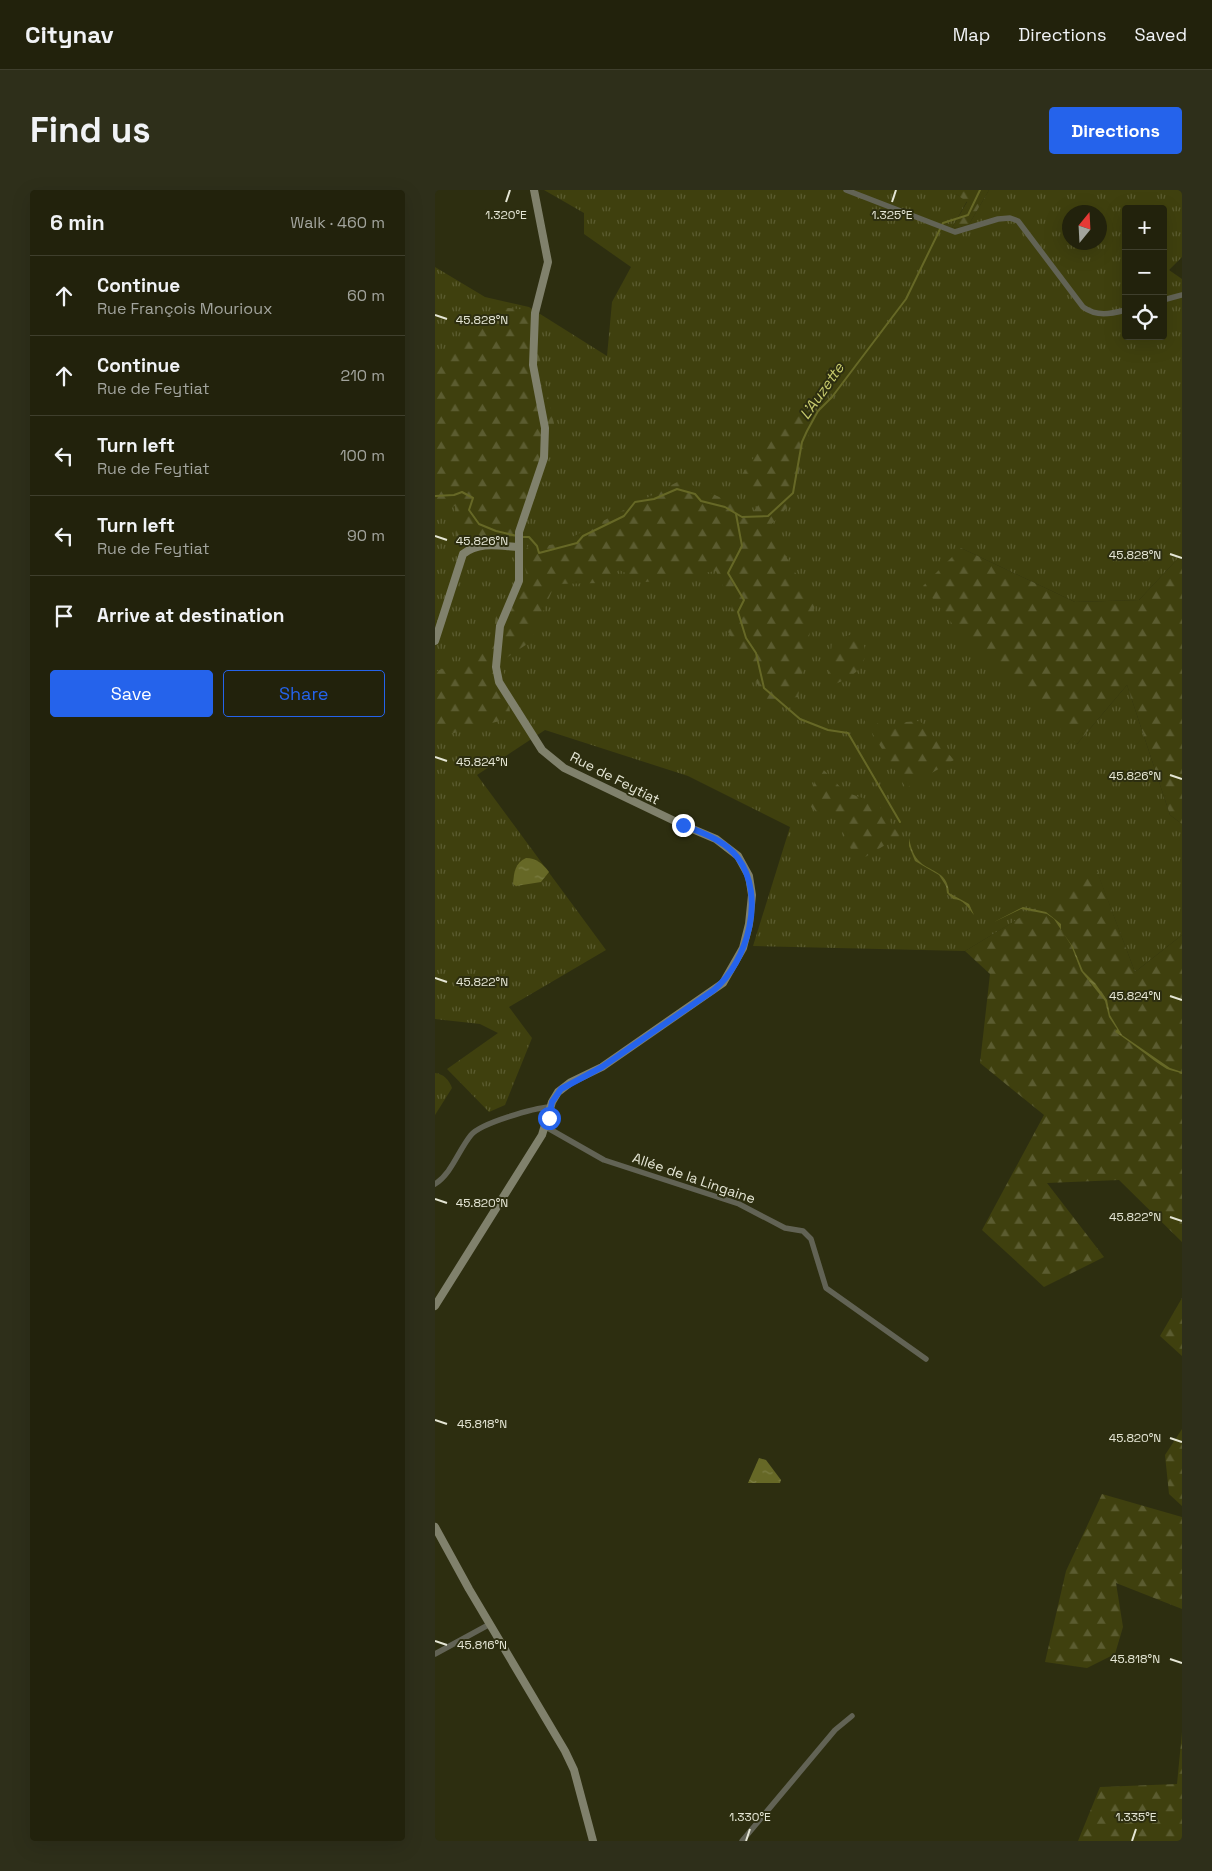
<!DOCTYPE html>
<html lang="en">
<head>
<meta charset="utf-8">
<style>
  :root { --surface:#22220c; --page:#2e2f1a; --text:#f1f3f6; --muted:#a2a49d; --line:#3f3f2d; --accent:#2563eb }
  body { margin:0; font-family:"Space Grotesk",sans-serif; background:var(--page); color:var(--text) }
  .controls { position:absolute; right:15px; top:15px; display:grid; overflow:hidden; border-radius:5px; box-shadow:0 5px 20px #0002 }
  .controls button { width:45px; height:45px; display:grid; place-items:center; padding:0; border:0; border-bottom:1px solid var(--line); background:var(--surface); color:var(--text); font:25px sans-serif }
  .compass { position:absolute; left:627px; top:15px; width:45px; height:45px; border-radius:50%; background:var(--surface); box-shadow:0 5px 20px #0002; rotate:18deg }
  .stop { position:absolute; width:15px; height:15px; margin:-11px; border:4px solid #2563eb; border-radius:50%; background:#fff }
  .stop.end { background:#2563eb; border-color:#fff; box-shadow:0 1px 5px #0008 }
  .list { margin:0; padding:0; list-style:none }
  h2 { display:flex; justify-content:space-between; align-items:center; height:65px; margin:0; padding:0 20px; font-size:21px }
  h2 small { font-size:16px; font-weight:400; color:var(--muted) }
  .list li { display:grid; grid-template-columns:32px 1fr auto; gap:15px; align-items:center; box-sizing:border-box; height:80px; padding:0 20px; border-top:1px solid var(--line) }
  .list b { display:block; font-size:19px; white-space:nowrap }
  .list p { margin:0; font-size:16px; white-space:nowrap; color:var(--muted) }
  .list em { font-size:16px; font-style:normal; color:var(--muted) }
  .actions { display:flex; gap:10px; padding:15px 20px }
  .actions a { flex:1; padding:11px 0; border:1px solid var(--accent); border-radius:5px; text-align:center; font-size:18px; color:var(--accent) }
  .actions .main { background:var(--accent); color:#fff }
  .icon { flex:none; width:28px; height:28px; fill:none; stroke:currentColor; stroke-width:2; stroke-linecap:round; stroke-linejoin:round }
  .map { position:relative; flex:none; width:747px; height:1651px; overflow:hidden; border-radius:5px }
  header { display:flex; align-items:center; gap:30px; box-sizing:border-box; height:70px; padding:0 25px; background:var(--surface); border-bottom:1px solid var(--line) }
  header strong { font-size:24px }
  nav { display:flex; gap:28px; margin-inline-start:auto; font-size:18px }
  .intro { display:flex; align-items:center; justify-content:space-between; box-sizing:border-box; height:120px; padding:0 30px }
  h1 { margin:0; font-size:35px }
  .button { padding:12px 22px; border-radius:5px; background:var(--accent); color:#fff; font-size:18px; font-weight:700 }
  main { display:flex; gap:30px; padding:0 30px }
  aside { flex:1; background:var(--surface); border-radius:5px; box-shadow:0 5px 20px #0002 }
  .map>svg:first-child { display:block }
  .grass { fill:url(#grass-tufts); fill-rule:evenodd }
  .forest { fill:url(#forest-firs) }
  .water { fill:url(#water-ripples) }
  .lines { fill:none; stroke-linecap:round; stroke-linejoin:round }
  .stream { stroke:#666826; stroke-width:2 }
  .street { stroke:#626355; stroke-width:5.5 }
  .secondary { stroke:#80816c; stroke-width:8 }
  .route { stroke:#2563eb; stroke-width:6 }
  .ticks { fill:none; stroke:#e5e6d5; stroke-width:2 }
  .labels { text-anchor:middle; stroke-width:4; stroke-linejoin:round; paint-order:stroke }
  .street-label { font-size:14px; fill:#e5e6d5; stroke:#2d2e10 }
  .water-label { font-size:15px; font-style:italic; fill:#c7cb6d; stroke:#2d2e10 }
  .ticks-label { font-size:12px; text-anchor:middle; fill:#e5e6d5; stroke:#2d2e10; stroke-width:4; stroke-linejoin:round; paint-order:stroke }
</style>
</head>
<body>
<header>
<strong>Citynav</strong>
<nav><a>Map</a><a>Directions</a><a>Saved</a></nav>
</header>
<div class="intro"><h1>Find us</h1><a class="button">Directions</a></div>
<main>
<aside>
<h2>6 min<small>Walk · 460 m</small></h2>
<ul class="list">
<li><svg class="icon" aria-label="ahead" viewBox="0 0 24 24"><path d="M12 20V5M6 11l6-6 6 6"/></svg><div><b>Continue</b><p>Rue François Mourioux</p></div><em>60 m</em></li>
<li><svg class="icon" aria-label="ahead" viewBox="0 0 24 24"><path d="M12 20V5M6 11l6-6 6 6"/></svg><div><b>Continue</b><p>Rue de Feytiat</p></div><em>210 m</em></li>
<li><svg class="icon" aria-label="left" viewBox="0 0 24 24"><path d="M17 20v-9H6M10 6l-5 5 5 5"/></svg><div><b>Turn left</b><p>Rue de Feytiat</p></div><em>100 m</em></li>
<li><svg class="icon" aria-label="left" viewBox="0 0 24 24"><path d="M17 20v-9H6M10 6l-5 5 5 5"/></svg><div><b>Turn left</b><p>Rue de Feytiat</p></div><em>90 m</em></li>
<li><svg class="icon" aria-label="arrive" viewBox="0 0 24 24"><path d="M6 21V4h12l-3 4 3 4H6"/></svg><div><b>Arrive at destination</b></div></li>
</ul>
<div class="actions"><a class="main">Save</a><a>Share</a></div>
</aside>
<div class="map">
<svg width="747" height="1651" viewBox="0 0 747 1651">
  <defs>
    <pattern id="grass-tufts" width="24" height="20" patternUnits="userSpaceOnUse" patternTransform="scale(1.25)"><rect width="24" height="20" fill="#3f400e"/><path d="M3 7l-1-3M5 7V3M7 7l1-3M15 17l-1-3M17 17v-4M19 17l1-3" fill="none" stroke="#5b5c30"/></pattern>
    <pattern id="forest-firs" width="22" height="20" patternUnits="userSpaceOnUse" patternTransform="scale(1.25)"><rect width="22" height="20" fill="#3f400e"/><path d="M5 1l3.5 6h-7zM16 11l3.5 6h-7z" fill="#5b5c30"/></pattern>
    <pattern id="water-ripples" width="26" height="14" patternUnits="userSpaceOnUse" patternTransform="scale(1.25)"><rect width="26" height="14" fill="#666826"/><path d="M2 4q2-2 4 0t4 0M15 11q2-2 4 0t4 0" fill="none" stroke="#7c7e45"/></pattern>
  </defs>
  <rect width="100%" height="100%" fill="#2d2e10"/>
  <g class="grass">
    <path d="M 109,0 L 521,0 L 521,4 L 532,11 L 517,38 L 533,36 L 554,0 L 747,0 L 747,67 L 734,80 L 747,89 L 747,364 L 704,410 L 640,412 L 526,358 L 642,554 L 692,495 L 735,625 L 747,634 L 747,745 L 700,782 L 662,682 L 530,761 L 318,756 L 355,637 L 253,586 L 110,540 L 42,585 L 171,760 L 74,817 L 97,848 L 70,915 L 54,922 L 12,879 L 63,843 L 45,834 L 0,829 L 0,77 L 50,107 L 94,117 L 172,166 L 177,112 L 196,77 L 149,44 L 149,23 ZM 691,19 L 728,19 L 728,146 L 691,146 ZM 634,22 L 664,22 L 664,52 L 634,52 Z"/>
    <path d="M 0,883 C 9,884 14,890 17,898 L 0,925 Z"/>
  </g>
  <g class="forest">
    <path d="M 521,0 L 554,0 L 533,36 L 517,38 L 532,12 L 521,4 Z"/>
    <path d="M 63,117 L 94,120 L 120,238 L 106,268 L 79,350 L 22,351 L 20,316 L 0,323 L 0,171 L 14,167 Z"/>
    <path d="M 382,213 L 356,313 L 335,336 L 359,381 L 381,409 L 363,507 L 332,511 L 292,440 L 297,416 L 281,381 L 211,392 L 184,380 L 166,393 L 120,394 L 95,452 L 67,471 L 76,528 L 0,548 L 0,482 L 57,458 L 62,416 L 92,386 L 87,366 L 95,353 L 109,356 L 126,353 L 246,290 L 318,322 L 325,313 L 304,289 L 347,226 Z"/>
    <path d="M 526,358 L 640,412 L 704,410 L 747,364 L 747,634 L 735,625 L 692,495 L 642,554 L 533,454 L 488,396 Z"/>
    <path d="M 415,445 L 428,452 C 437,478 414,489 393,497 L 397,451 Z"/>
    <path d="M 426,525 L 453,539 L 471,532 L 485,531 L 519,570 L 471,598 Z"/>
    <path d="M 382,573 L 410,602 L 442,613 L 465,646 L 422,672 L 398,621 L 385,625 L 376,617 Z"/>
    <path d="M 662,681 L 700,782 L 747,745 L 747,1052 L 684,990 L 612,993 L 669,1067 L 609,1097 L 547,1040 L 609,925 L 545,873 L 555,784 L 530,761 Z"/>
    <path d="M 747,1108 L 747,1166 L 725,1146 Z"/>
    <path d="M 747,1239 L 747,1316 L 734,1304 L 730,1265 Z"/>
    <path d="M 667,1304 L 747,1327 L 747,1419 L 681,1393 L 688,1437 L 680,1464 L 652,1478 L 610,1472 L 631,1381 Z"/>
    <path d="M 747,1542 L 747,1651 L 643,1651 L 665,1597 L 742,1594 Z"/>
  </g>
  <g class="water">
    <path d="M 474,648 C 475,654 478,665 483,670 C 493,682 513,680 514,703 L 534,714 L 539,725 C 533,718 529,709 518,709 L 512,703 L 511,696 L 504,685 L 480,671 L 474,656 Z"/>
    <path d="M 91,668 C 101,668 108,674 114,682 L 106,692 L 81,696 L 78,694 C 79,682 80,673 91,668 Z"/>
    <path d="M 588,717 L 611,722 L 626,734 L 626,740 L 638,757 L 648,781 L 660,793 L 672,810 L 675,825 L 687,845 L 735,878 L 747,882 L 747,884 C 742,881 737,881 732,879 C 714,868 698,853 680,842 L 682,839 L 674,827 L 670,811 L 646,781 L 636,755 L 619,729 L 612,724 L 586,719 L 559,732 Z"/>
    <path d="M 324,1268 L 331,1270 L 346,1290 L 345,1293 L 313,1293 Z"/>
  </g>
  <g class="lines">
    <g class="stream">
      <path d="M 0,306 L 19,305 L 27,302 L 38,308 L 34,320 L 44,334 L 61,341 L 82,346"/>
      <path d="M 301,324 L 307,356 L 293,383 L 309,410 L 303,422 L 311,448 L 321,463 L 329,498 L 365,529 L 393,540 L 413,543 L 465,632"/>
      <path d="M 87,347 L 94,347 L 102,356 L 104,363 L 142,353 L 148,346 L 189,326 L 200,312 L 219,309 L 242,299 L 260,304 L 266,311 L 290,317 L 307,327 L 333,326 L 358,303 L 367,252 L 372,241 L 383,221 L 397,207 L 471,109 L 508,33 L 533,25 L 545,0"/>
    </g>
    <g class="street">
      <path d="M 411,0 L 520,42 L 563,29 L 575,28 L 583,31 L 648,117 C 662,127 675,124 691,120"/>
      <path d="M 728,110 L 747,105"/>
      <path d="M 111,937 L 169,970 L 304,1014 L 350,1038 L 368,1041 L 376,1049 L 391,1098 L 491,1169"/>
      <path d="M 0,994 C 17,983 23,961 36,945 C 46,933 99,918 115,917"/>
      <path d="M 0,1464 L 55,1434"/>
      <path d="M 307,1651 L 400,1540 L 417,1526"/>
    </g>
    <g class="secondary">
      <path d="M 0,451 L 28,364 C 45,351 64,356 84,357"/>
      <path d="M 0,1116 L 107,945 L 117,912 L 123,902 L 136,892 L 167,877 L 288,793 L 308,758 L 314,734 L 317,705 L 314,686 L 303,666 L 281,649 L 248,635 L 129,578 L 107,560 L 64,492 L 61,477 L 65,436 L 84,391 L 84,342 L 109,268 L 110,238 L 98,175 L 100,123 L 113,72 L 99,0"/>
      <path d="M 0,1337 L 34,1399 L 130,1561 L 139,1580 L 158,1651"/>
    </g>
  </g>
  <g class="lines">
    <path class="route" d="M 114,928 L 117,912 L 126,899 L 167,877 L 279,800 C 313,771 331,706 303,668 C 290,650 267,643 248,635"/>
  </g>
  <path class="ticks" d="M 71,12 L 75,0M 457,12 L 461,0M 0,125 L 12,129M 0,346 L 12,350M 735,364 L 747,368M 0,567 L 12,571M 735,585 L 747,589M 0,788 L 12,792M 735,806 L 747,810M 0,1009 L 12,1013M 735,1027 L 747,1031M 0,1230 L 12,1234M 735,1248 L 747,1252M 0,1451 L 12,1455M 735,1469 L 747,1473M 311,1651 L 315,1639M 697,1651 L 701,1639"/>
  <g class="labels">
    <g class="street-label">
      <text transform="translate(180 588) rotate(27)" y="5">Rue de Feytiat</text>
      <text transform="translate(259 988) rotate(19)" y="5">Allée de la Lingaine</text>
    </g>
    <g class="water-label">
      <text transform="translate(387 201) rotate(-55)" y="5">L'Auzette</text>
    </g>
  </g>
  <g class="ticks-label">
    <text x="71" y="29">1.320°E</text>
    <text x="457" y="29">1.325°E</text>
    <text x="47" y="134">45.828°N</text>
    <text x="47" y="355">45.826°N</text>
    <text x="700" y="369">45.828°N</text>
    <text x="47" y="576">45.824°N</text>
    <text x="700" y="590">45.826°N</text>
    <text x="47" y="796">45.822°N</text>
    <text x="700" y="810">45.824°N</text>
    <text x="47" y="1017">45.820°N</text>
    <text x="700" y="1031">45.822°N</text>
    <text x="47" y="1238">45.818°N</text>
    <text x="700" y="1252">45.820°N</text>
    <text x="47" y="1459">45.816°N</text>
    <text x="700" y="1473">45.818°N</text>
    <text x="315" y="1631">1.330°E</text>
    <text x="701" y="1631">1.335°E</text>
  </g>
</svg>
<div class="controls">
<button>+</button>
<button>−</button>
<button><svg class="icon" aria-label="locate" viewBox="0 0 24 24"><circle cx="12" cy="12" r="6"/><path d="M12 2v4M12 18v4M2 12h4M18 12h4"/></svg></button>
</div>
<svg class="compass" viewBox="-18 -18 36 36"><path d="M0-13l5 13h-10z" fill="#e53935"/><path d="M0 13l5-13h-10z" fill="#a2a49d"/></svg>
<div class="stop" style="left:114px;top:928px"></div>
<div class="stop end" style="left:248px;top:635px"></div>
</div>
</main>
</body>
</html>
